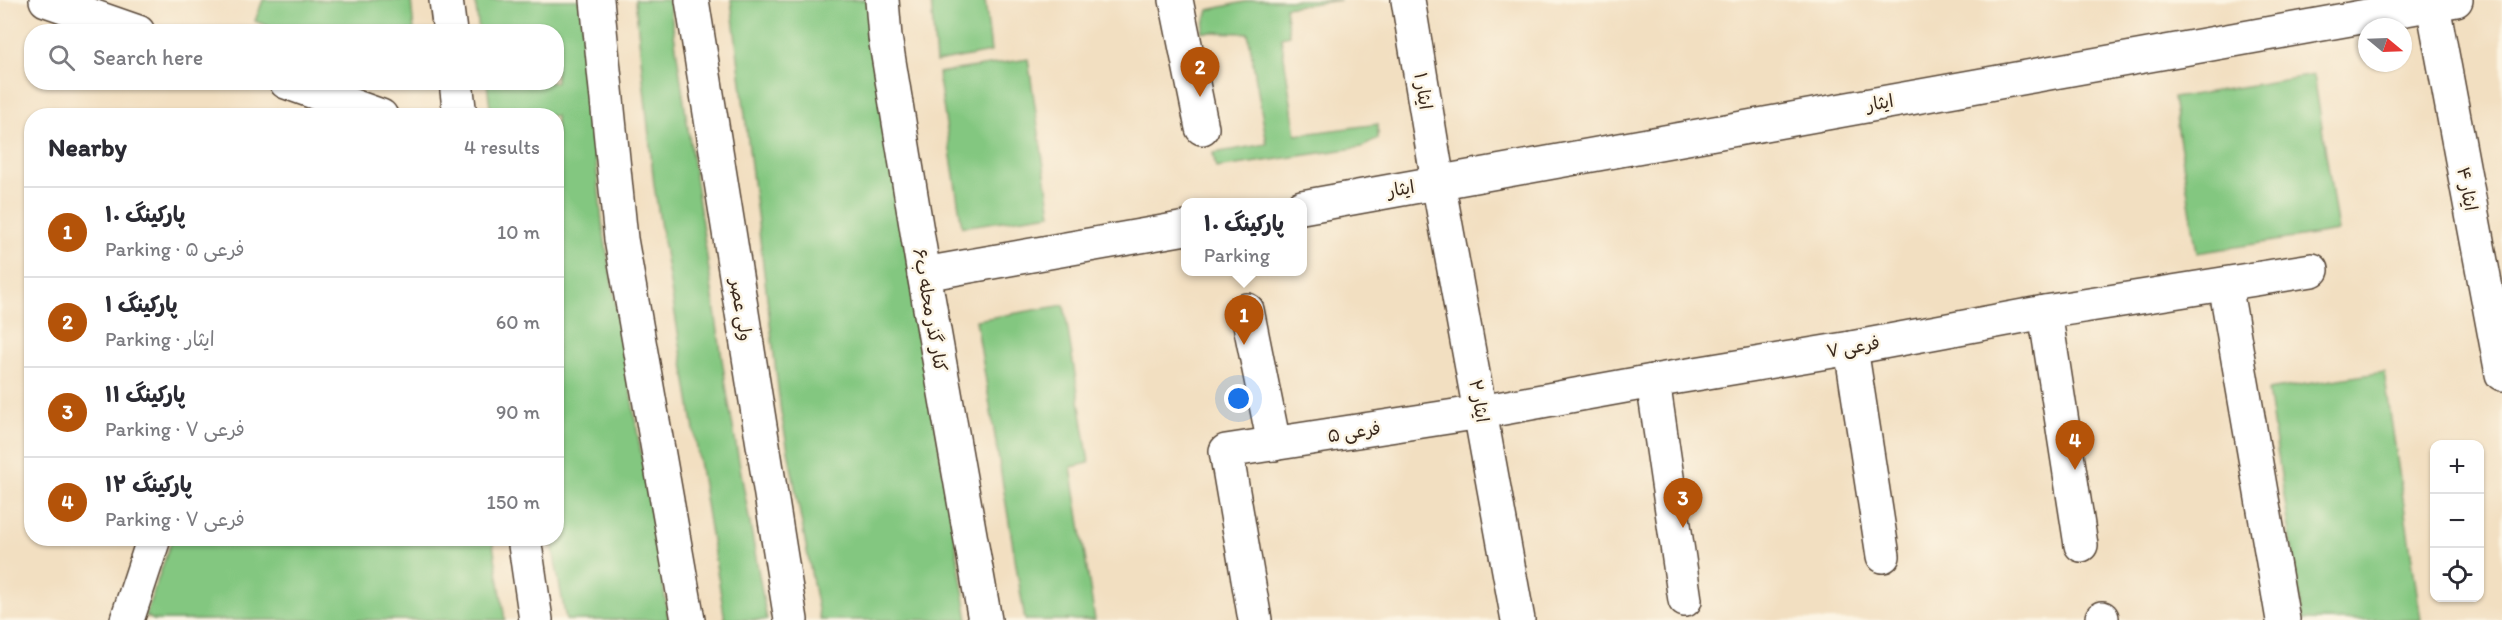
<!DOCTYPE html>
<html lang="en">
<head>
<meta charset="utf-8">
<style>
  :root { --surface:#fff; --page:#f7f7f7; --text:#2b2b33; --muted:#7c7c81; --line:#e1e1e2; --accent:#b45309 }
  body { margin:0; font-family:Itim,"Playpen Sans Arabic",sans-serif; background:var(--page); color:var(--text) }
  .controls { position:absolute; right:18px; bottom:18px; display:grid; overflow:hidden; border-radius:12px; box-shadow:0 2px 4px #0004 }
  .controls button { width:54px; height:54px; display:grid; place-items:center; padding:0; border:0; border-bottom:2px solid var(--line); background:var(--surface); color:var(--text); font:30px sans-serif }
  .compass { position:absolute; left:2358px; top:18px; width:54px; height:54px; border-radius:50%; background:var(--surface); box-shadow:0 2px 4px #0004; rotate:109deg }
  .you { position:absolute; left:1239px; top:399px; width:21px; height:21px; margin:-15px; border:4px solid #fff; border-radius:50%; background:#1a73e8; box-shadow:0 0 0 9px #1a73e833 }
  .badge { display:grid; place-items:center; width:39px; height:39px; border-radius:50%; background:var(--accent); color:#fff; font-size:20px; font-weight:700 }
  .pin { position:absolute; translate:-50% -50px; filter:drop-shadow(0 2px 3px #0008) }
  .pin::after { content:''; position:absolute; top:32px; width:21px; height:18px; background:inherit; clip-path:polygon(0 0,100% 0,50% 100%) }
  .popup { position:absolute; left:1181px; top:198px; width:126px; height:78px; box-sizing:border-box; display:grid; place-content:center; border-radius:12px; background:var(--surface); filter:drop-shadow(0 2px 4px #0005); font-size:20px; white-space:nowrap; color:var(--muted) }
  .popup b { font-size:22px; color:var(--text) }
  .popup::after { content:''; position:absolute; left:50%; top:100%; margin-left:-12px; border:12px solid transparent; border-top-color:var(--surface) }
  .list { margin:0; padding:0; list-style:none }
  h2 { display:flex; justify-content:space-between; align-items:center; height:78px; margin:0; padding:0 24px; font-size:26px }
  h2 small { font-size:20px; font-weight:400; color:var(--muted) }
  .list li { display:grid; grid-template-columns:39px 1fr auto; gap:18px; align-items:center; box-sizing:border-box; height:90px; padding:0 24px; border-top:2px solid var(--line) }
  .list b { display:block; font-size:22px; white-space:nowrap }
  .list p { margin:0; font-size:20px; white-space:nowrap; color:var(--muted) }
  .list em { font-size:20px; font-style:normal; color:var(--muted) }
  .icon { flex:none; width:33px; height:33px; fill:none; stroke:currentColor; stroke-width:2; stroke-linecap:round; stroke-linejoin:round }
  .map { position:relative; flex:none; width:2502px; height:620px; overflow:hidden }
  .search { position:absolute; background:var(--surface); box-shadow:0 2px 4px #0004; left:24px; top:24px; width:540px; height:66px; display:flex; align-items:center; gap:15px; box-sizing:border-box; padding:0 21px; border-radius:24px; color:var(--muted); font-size:22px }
  .panel { position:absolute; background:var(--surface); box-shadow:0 2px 4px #0004; left:24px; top:108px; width:540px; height:438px; border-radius:24px }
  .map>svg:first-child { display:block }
  .green { fill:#83c780; stroke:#5f784f; stroke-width:1.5 }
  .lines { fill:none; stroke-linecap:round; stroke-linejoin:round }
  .minor-casing { stroke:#564536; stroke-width:36 }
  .major-casing { stroke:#564536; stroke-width:36 }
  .minor { stroke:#fff; stroke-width:33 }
  .major { stroke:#fff; stroke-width:33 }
  .labels { text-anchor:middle; stroke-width:5; stroke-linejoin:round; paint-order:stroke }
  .street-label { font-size:18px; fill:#3b2a1e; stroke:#fcf5e5 }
</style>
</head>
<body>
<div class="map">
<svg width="2502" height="620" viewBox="0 0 2502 620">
  <rect width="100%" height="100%" fill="#fcf5e5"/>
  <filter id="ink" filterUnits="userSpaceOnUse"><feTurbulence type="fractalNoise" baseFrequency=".0167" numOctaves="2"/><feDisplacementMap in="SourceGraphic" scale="12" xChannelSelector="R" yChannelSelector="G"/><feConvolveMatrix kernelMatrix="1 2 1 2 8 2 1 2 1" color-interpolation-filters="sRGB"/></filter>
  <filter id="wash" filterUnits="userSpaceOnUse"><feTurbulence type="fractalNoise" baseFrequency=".008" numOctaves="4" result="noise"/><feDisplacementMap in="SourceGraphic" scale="24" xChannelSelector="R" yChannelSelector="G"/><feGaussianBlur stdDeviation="1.35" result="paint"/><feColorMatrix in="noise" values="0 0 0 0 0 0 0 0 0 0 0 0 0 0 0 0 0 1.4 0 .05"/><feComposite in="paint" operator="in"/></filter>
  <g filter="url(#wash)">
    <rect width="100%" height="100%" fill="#f2dfc1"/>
    <g class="green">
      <path d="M 263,0 L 411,0 L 414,31 L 281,31 L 255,21 Z"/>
      <path d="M 475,0 L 580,0 L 602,222 L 669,620 L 566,620 L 551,539 L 556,538 L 556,116 L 491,115 L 487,83 L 556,82 L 556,32 L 479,31 Z"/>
      <path d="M 635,0 L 669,0 L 728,399 L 767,620 L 725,620 L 654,185 Z"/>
      <path d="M 731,0 L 875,0 L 894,173 L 968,620 L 820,620 L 781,413 Z"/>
      <path d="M 931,0 L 985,0 L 991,52 L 936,62 Z"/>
      <path d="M 1253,0 L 1341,0 L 1285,7 L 1289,35 L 1281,37 L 1296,135 L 1378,124 L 1378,139 L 1362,147 L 1216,168 L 1213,153 L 1267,144 L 1248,33 L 1202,32 L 1208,10 Z"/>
      <path d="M 1028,59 L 1051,214 L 962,227 L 938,73 Z"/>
      <path d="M 2314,75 L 2338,231 L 2197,253 L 2173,98 Z"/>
      <path d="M 1064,305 L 1089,463 L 1071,467 L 1095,620 L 1025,620 L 976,320 Z"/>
      <path d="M 2384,372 L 2421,620 L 2303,620 L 2268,390 Z"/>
      <path d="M 492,538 L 505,620 L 154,620 L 145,616 L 172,539 Z"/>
    </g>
  </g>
  <g filter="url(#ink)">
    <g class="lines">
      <g class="minor-casing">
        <g id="minor">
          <path d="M 46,0 L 138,32"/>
          <path d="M 446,0 L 450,32"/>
          <path d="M 882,0 L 885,37 L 924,274 L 985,620"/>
          <path d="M 1176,0 L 1202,128"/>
          <path d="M 1408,0 L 1438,182 L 1518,620"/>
          <path d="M 2432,0 L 2502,374"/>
          <path d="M 286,82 L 381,116"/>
          <path d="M 456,82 L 460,116"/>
          <path d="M 1302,207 L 2456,0"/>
          <path d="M 924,274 L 1186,228"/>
          <path d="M 2225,284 L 2283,620"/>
          <path d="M 1247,310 L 1274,444"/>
          <path d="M 2045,312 L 2081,545"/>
          <path d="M 1851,348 L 1883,556"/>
          <path d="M 1653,381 L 1685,600"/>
          <path d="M 524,538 L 536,620"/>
          <path d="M 2102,618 L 2102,620"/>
          <path d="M 127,620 L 154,538"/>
          <path d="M 1255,620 L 1226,451 L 1481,412 L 1653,381 L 1851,348 L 2045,312 L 2312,270"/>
        </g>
      </g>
      <g class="major-casing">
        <g id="major">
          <path d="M 597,0 L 621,239 L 688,620"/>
          <path d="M 692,0 L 791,620"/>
        </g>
      </g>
      <use href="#minor" class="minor"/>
      <use href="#major" class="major"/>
    </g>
  </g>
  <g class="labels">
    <g class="street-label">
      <text transform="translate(1423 91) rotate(81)" y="6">ایثار ۱</text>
      <text transform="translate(1880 103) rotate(-10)" y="6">ایثار</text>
      <text transform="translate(1401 189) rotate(-10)" y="6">ایثار</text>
      <text transform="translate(2467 189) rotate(79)" y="6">ایثار ۴</text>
      <text transform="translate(741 310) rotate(81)" y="6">ولی عصر</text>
      <text transform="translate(930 310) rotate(80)" y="6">کنار گذر محله ب۶</text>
      <text transform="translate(1853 347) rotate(-10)" y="6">فرعی ۷</text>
      <text transform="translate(1479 401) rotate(80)" y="6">ایثار ۲</text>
      <text transform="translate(1354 432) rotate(-9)" y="6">فرعی ۵</text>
    </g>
  </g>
</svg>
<div class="controls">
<button>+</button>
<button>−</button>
<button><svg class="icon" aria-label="locate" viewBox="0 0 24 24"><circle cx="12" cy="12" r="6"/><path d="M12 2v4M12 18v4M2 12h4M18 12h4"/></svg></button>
</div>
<svg class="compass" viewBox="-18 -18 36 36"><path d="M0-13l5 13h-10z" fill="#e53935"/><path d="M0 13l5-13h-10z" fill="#7c7c81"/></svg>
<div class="you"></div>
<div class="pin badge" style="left:1244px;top:345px">1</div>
<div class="popup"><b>پارکینگ ۱۰</b>Parking</div>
<div class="pin badge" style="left:1200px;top:97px">2</div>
<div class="pin badge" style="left:1683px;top:528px">3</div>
<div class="pin badge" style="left:2075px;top:470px">4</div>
<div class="search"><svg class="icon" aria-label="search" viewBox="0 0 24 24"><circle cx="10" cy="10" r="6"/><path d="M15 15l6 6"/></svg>Search here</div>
<section class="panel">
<h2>Nearby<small>4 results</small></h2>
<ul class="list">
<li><span class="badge">1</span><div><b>پارکینگ ۱۰</b><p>Parking · فرعی ۵</p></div><em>10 m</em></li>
<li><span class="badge">2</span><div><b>پارکینگ ۱</b><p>Parking · ایثار</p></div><em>60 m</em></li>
<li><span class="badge">3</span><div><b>پارکینگ ۱۱</b><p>Parking · فرعی ۷</p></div><em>90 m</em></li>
<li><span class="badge">4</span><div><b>پارکینگ ۱۲</b><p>Parking · فرعی ۷</p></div><em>150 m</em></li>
</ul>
</section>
</div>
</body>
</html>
